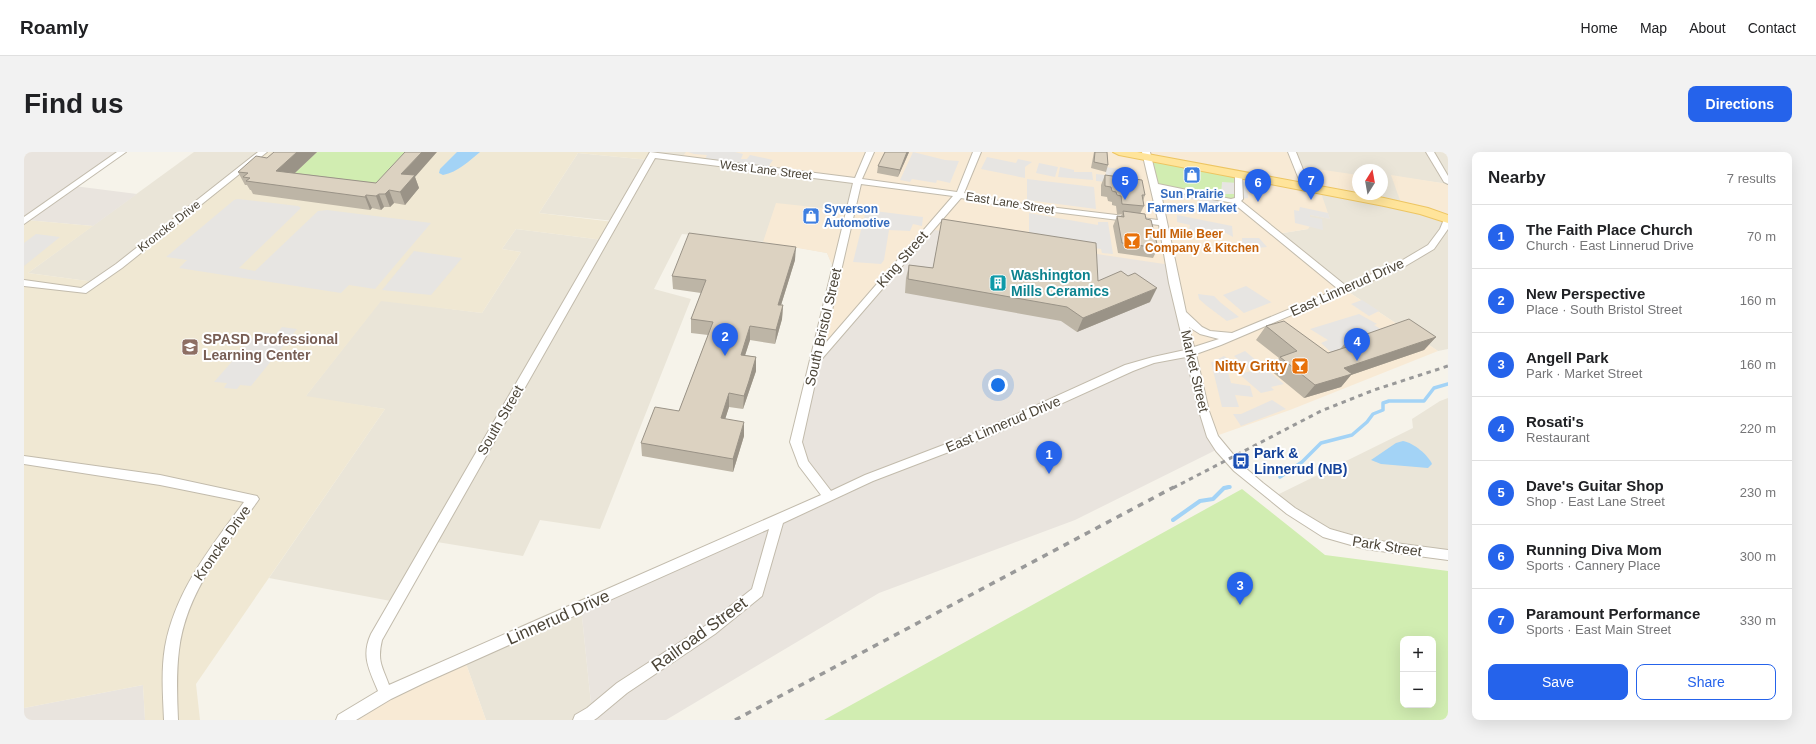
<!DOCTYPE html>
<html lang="en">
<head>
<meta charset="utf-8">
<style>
  :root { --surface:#fff; --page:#f2f2f2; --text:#202124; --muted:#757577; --line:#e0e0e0; --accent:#2563eb }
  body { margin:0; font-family:Arial,sans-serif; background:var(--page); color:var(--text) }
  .controls { position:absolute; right:12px; bottom:12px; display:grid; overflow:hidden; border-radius:8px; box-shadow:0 4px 16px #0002 }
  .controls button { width:36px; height:36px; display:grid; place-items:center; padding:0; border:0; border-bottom:1px solid var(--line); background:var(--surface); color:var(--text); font:20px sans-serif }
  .compass { position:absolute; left:1328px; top:12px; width:36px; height:36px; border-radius:50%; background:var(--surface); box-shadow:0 4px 16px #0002; rotate:11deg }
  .you { position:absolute; left:974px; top:233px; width:14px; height:14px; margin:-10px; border:3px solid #fff; border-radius:50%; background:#1a73e8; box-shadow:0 0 0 6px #1a73e833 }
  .badge { display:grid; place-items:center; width:26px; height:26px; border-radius:50%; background:var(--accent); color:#fff; font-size:13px; font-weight:700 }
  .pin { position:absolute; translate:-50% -33px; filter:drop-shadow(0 1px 2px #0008) }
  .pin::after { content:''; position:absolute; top:21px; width:14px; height:12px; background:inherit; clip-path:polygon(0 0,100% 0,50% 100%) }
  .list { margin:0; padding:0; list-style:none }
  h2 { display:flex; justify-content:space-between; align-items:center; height:52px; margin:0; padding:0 16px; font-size:17px }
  h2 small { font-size:13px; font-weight:400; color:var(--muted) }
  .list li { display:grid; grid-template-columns:26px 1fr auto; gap:12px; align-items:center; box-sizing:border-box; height:64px; padding:0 16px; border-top:1px solid var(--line) }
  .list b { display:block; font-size:15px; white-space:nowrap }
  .list p { margin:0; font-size:13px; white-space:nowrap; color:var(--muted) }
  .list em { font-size:13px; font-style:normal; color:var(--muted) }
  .actions { display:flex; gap:8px; padding:12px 16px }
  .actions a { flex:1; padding:9px 0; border:1px solid var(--accent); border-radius:8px; text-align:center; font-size:14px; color:var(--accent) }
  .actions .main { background:var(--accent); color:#fff }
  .map { position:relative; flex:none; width:1424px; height:568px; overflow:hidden; border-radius:8px }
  header { display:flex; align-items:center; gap:24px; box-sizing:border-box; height:56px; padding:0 20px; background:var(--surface); border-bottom:1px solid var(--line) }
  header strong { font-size:19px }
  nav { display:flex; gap:22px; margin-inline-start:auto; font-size:14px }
  .intro { display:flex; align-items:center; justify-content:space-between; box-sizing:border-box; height:96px; padding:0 24px }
  h1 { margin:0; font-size:28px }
  .button { padding:10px 18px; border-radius:8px; background:var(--accent); color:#fff; font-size:14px; font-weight:700 }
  main { display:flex; gap:24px; padding:0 24px }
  aside { flex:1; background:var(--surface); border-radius:8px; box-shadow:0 4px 16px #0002 }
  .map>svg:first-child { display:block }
  .residential { fill:#eae5d8; fill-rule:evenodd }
  .commercial { fill:#f8ead5 }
  .industrial { fill:#e9e4de }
  .education { fill:#f0e8d3 }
  .green { fill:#d1edb1; fill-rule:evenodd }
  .parking { fill:#e7e5e2 }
  .water { fill:#a3d3f6 }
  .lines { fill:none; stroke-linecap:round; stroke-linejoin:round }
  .stream-far1 { stroke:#a3d3f6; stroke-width:3.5 }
  .stream { stroke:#a3d3f6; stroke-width:4 }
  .minor-casing { stroke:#c2bbac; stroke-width:2 }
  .primary-casing { stroke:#edc562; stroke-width:2 }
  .minor { fill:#fff; fill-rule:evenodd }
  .primary { fill:#ffe49a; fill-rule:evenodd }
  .rail-far1 { stroke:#999; stroke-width:3; stroke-dasharray:4.5 4.5; stroke-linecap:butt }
  .rail { stroke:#999; stroke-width:3.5; stroke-dasharray:6 6; stroke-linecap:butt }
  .wall { fill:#bdb5a6 }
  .shaded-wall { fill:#9a9387 }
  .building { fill:#dcd2c1; stroke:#9a9387 }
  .labels { text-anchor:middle; stroke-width:4; stroke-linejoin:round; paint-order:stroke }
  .far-street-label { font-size:12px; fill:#4b4437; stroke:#fff }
  .far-shop-label { font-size:12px; font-weight:bold; fill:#366cbe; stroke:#fff }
  .far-food-label { font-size:12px; font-weight:bold; fill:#c56008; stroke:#fff; text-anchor:start }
  .street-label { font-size:14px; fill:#4b4437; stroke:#fff }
  .culture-label { font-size:14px; font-weight:bold; fill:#0d838f; stroke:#fff; text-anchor:start }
  .education-label { font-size:14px; font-weight:bold; fill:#785e54; stroke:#fff; text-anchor:start }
  .food-label { font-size:14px; font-weight:bold; fill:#c56008; stroke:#fff; text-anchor:end }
  .transit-label { font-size:14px; font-weight:bold; fill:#164399; stroke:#fff; text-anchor:start }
  .near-street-label { font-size:17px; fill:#4b4437; stroke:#fff }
</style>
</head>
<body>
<header>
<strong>Roamly</strong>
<nav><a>Home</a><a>Map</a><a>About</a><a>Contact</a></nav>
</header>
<div class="intro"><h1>Find us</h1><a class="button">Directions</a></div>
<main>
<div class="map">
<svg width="1424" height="568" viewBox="0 0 1424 568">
  <rect width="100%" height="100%" fill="#f6f3ea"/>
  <g class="residential">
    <path d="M 170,0 L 239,0 L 71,130 L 4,121 Z"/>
    <path d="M 630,0 L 1424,0 L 1424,32 L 1368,24 L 1424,67 L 1424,197 L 1414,199 L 1320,137 L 1253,82 L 1284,77 L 1285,63 L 1296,38 L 1147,113 L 812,122 L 803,101 L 743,90 L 658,82 L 630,137 L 667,147 L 576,377 L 516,368 L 499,404 L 407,389 L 372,450 L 245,426 L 361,257 L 281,245 L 357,148 L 458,161 L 497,100 L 478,97 L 492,77 L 579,88 L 590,69 L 515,61 L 554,1 L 625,8 ZM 1334,18 L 1358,18 L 1358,42 L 1334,42 Z"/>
    <path d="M 1424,246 L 1424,403 L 1322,387 L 1249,345 L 1389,276 L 1388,267 L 1416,249 Z"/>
    <path d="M 557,455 L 568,561 L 556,568 L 462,568 L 440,506 Z"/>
  </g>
  <g class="commercial">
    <path d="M 662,0 L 1268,0 L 1273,14 L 1334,23 L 1334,42 L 1296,38 L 1306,67 L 1286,63 L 1286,74 L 1284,77 L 1253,82 L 1320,137 L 1414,199 L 1266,258 L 1189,285 L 792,208 L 812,122 L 803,101 L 739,90 L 752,51 L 826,59 L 833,30 L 657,7 Z"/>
    <path d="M 1367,23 L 1424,32 L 1424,67 L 1378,54 Z"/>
    <path d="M 440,506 L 462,568 L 319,568 Z"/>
  </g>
  <g class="industrial">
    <path d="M 0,0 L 98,0 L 50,34 L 113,42 L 69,74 L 2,68 L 0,69 Z"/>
    <path d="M 904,77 L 1147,113 L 1166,200 L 1196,296 L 1051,368 L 855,441 L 642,568 L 556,568 L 568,561 L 557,455 L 804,344 L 774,301 L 792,208 Z"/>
    <path d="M 119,533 L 121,568 L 0,568 L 0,556 Z"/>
  </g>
  <path class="education" d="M 239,0 L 630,0 L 625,8 L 554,1 L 515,61 L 590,70 L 579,88 L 492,77 L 478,97 L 497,100 L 458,161 L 357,149 L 282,244 L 361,257 L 172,532 L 176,568 L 121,568 L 119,533 L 0,556 L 0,69 L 2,68 L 69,74 L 4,121 L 71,130 Z"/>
  <g class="green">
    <path d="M 293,0 L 397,0 L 360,40 L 262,28 Z"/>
    <path d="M 1123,5 L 1215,23 L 1215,31 L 1197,41 L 1215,42 L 1215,47 L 1207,49 L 1131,34 Z"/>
    <path d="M 1218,337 L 1301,403 L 1424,419 L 1424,568 L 800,568 ZM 1379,487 L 1409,487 L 1409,553 L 1379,553 Z"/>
  </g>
  <g class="parking">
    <path d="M 664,0 L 711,0 L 719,2 L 717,7 L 723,7 L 726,3 L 749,8 L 742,18 L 680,9 L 683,3 L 670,2 Z"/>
    <path d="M 889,0 L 921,8 L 935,9 L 926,31 L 913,28 L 912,31 L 888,27 L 886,30 L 876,28 Z"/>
    <path d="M 963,5 L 992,11 L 994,7 L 1008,10 L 1001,15 L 1001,26 L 957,17 Z"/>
    <path d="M 1015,11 L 1034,15 L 1031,25 L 1012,21 Z"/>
    <path d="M 1036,15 L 1050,18 L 1050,20 L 1068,20 L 1069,28 L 1034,25 Z"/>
    <path d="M 1081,15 L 1096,17 L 1097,24 L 1112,25 L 1113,33 L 1072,29 L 1072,22 L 1082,23 Z"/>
    <path d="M 1003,27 L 1070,35 L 1072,57 L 1003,48 Z"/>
    <path d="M 1215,28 L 1223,31 L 1224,46 L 1215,47 L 1214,42 L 1197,42 L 1198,30 L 1215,31 Z"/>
    <path d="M 1152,37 L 1199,47 L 1198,53 L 1152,44 Z"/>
    <path d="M 214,47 L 274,54 L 277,56 L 215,116 L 231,119 L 294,59 L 303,58 L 407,71 L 351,137 L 325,133 L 317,141 L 155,116 L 163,108 L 142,105 L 210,48 Z"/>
    <path d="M 1276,55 L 1304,61 L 1306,67 L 1286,63 L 1286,65 L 1298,67 L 1299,78 L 1271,71 L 1270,58 L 1275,59 Z"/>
    <path d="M 842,58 L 899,65 L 898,74 L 889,72 L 886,79 L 865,78 L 860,108 L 857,112 L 829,110 Z"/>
    <path d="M 1005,61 L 1074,73 L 1074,70 L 1084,70 L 1089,102 L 1078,101 L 1077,97 L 1005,86 Z"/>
    <path d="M 1153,63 L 1208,74 L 1209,85 L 1196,78 L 1197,86 L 1165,79 L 1166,73 L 1153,70 Z"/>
    <path d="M 12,82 L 36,85 L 0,114 L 0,91 Z"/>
    <path d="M 1218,86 L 1235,86 L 1243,95 L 1224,97 L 1219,96 Z"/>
    <path d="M 390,99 L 438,106 L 407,143 L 358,138 Z"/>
    <path d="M 1222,134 L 1247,150 L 1248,150 L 1220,161 L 1199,143 Z"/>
    <path d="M 1174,142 L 1190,144 L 1197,151 L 1215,165 L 1203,169 L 1183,154 L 1175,147 Z"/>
    <path d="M 1338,148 L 1355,159 L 1345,164 L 1327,152 Z"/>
    <path d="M 1335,162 L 1353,172 L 1350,173 L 1363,181 L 1309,202 L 1297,191 L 1304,188 L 1286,177 Z"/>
    <path d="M 258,175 L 273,177 L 227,234 L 216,233 L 213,237 L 200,236 L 203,231 L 190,230 L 234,180 L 252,182 Z"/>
    <path d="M 1221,199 L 1260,232 L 1247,235 L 1250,238 L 1237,241 L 1215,222 L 1227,219 L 1210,204 Z"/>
    <path d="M 1200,204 L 1211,212 L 1203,216 L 1207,231 L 1226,234 L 1229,245 L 1211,243 L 1215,255 L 1198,255 L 1187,210 L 1198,211 L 1194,207 Z"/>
    <path d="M 1248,248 L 1262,257 L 1217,274 L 1209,262 L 1217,262 Z"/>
  </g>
  <g class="water">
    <path d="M 433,0 L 456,0 C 445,9 434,20 419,23 L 415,21 L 416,17 Z"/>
    <path d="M 1379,289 C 1390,291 1404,303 1408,312 L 1404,316 L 1357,312 L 1347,308 L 1372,291 Z"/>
  </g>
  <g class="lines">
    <g class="stream-far1">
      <path d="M 1256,325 L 1278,310 L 1297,291 L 1328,283 L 1343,270 L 1349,262 L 1359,258 L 1359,251 L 1365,249 L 1400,249 L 1410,236 L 1424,232"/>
      <path d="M 1200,336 L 1206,335"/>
    </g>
    <path class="stream" d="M 1149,368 L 1176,349 L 1189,347 L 1200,336 L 1205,335"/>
    <g class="minor-casing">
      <g id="minor">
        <path d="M 93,0 L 102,0 L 0,72 L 0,65 Z"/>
        <path d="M 234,0 L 243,0 L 98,116 L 62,141 L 0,134 L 0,128 L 57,136 L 92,112 Z"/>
        <path d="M 626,0 L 831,26 L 842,0 L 850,0 L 838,27 L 933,40 L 949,0 L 957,0 L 940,41 L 975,49 L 1134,68 L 1118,0 L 1126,0 L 1134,32 L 1207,47 L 1211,46 L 1211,23 L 1215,21 L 1218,21 L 1219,47 L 1217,49 L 1321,133 L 1372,112 L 1404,93 L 1416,77 L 1421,65 L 1424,65 L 1424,77 L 1410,97 L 1378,116 L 1197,193 L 1172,202 L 1185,259 L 1194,284 L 1218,313 L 1239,331 L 1271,356 L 1306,377 L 1341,387 L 1424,398 L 1424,408 L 1341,397 L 1299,385 L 1263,362 L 1210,319 L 1192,299 L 1183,285 L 1175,259 L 1162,205 L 1130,211 L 1109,219 L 964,285 L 849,329 L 759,371 L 738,444 L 691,482 L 603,541 L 573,566 L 570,568 L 549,568 L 551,563 L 563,556 L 593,531 L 681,474 L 728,437 L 745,377 L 400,531 L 367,547 L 332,568 L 312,568 L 314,563 L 354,539 C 345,517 337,504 347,482 ZM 631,6 L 829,31 L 766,290 L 775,314 L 797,343 L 365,533 C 358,514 353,509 358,488 ZM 837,32 L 929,44 L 800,193 ZM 1136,37 L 1209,51 L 1314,137 L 1208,181 L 1186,179 L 1178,175 L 1162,160 ZM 937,46 L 975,53 L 1135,73 L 1145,131 L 1161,198 L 1129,205 L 1101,213 L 956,279 L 841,323 L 807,339 L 784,309 L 778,290 L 796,209 ZM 1165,175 L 1176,182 L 1195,187 L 1170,195 Z"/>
        <path d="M 1264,0 L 1272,0 L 1286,35 L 1285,37 L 1279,37 L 1278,35 Z"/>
        <path d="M 1402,0 L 1410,0 L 1424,24 L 1424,32 L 1420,30 Z"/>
        <path d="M 0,304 L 136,323 L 233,344 L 235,347 L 233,350 C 200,396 162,440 155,498 C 152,521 153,545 154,568 L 140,568 C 139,544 137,519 141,495 C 151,439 187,395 220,350 L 136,333 L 0,312 Z"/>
      </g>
    </g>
    <g class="primary-casing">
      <path id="primary" d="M 1089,0 L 1113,0 L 1360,46 L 1404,56 L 1424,63 L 1424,71 L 1396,62 L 1360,54 L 1095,3 Z"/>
    </g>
    <use href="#minor" class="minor"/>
    <use href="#primary" class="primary"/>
    <path class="rail-far1" d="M 1149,336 L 1297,259 L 1350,238 L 1424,214"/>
    <path class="rail" d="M 711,568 L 1150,335"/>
  </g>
  <g class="wall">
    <path d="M 250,0 L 293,0 L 271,21 L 352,31 L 391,25 L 395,36 L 381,53 L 370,51 L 366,55 L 360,55 L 357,58 L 348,56 L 346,58 L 229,42 L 227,38 L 226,38 L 223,33 L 221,33 L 214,20 L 243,6 Z"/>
    <path d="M 885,0 L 874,25 L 853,21 L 854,14 Z"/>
    <path d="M 1070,0 L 1083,0 L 1084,13 L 1082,20 L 1067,16 Z"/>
    <path d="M 1081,23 L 1121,43 L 1119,49 L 1120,54 L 1116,62 L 1122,67 L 1134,96 L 1129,106 L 1094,101 L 1089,74 L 1093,64 L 1097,64 L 1098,62 L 1093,62 L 1092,54 L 1088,53 L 1088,50 L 1084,49 L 1083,45 L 1077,44 L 1077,33 Z"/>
    <path d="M 918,67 L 1074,129 L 1126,150 L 1053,180 L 1037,169 L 881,141 L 882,126 L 885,113 L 909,116 Z"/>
    <path d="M 771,108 L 757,153 L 759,153 L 758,167 L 751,192 L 726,188 L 721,203 L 732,205 L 732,219 L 724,242 L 719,257 L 705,255 L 701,267 L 720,284 L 709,320 L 618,304 L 617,291 L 655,259 L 684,183 L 667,181 L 667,167 L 677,141 L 649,137 L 648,124 Z"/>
    <path d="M 1242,174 L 1304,201 L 1316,197 L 1323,189 L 1412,185 L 1400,198 L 1327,223 L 1317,235 L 1280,246 L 1246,218 L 1255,206 L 1232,188 Z"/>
  </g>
  <g class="shaded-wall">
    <path d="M 273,0 L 293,0 L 259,32 L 252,19 Z"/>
    <path d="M 398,0 L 413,0 L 391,25 L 395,36 L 381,53 L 376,40 L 377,22 Z"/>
    <path d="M 883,0 L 885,0 L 874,25 L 876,18 Z"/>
    <path d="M 365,38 L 370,51 L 366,55 L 361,42 Z"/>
    <path d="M 355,42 L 360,55 L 357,58 L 352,44 Z"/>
    <path d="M 342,43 L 348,56 L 346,58 L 341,45 Z"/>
    <path d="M 772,95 L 771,108 L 753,166 L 754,153 Z"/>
    <path d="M 1133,136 L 1126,150 L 1053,180 L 1059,166 Z"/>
    <path d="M 759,153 L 758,167 L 751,192 L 752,178 Z"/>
    <path d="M 726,174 L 726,188 L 717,216 L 717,203 Z"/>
    <path d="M 1412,185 L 1400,198 L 1327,223 L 1317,235 L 1280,246 L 1291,233 L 1320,216 Z"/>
    <path d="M 732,205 L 732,219 L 719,257 L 720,244 Z"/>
    <path d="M 705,241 L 705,255 L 697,280 L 697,266 Z"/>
    <path d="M 720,270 L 720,284 L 709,320 L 709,307 Z"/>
  </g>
  <g class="building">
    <path d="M 250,0 L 273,0 L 252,19 L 352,31 L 381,0 L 398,0 L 377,22 L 391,23 L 376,40 L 365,38 L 361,42 L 355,42 L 352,44 L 342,43 L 341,45 L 222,29 L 226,26 L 219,25 L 224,21 L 214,20 L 232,4 L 243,6 Z"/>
    <path d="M 861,0 L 883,0 L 876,18 L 854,14 Z"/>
    <path d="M 1071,0 L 1083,0 L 1084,13 L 1070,10 Z"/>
    <path d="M 1081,23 L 1118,28 L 1121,43 L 1118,43 L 1120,54 L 1098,52 L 1097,44 L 1093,43 L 1092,40 L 1088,39 L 1087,35 L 1081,34 Z"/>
    <path d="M 1099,59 L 1121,62 L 1122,67 L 1127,68 L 1134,96 L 1098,91 L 1093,64 L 1100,65 Z"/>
    <path d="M 918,67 L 1072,91 L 1074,129 L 1097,119 L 1104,124 L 1111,121 L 1133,136 L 1059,166 L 1043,155 L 884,127 L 885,113 L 909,116 Z"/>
    <path d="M 665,81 L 772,95 L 754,153 L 759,153 L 752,178 L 726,174 L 717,203 L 732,205 L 725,229 L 720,244 L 705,241 L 697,266 L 720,270 L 709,307 L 617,291 L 631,255 L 655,259 L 689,170 L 667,167 L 682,128 L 648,124 Z"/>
    <path d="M 1385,167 L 1412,185 L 1320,216 L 1328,222 L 1291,233 L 1256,205 L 1273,199 L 1242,174 L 1260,169 L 1304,201 L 1329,193 L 1323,189 Z"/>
  </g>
  <defs>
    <g id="shop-square" transform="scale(0.9)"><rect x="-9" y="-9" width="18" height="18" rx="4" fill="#3f7fe0" stroke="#fff"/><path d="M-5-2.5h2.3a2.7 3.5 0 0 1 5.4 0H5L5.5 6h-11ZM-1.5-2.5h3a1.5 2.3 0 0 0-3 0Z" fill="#fff"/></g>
    <g id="bar-square" transform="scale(0.9)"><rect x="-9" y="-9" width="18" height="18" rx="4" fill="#e8710a" stroke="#fff"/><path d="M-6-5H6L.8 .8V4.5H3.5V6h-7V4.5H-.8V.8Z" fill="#fff"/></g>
    <g id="building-square" transform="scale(0.9)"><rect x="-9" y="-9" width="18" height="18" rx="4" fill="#0f9aa8" stroke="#fff"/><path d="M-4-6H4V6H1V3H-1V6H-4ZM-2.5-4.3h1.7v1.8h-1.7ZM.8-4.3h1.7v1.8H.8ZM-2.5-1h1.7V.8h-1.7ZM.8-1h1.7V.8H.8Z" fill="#fff"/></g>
    <g id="school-square" transform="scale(0.9)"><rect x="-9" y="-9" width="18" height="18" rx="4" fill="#8d6e63" stroke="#fff"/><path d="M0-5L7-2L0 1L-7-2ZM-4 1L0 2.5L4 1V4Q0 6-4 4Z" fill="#fff"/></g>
    <g id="bus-square" transform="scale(0.9)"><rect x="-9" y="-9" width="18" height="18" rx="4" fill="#1a4fb4" stroke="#fff"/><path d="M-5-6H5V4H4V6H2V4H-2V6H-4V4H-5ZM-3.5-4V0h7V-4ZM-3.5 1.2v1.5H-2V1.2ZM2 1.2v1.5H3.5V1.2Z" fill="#fff"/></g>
  </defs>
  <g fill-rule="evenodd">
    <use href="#shop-square" x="1168" y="23"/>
    <use href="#shop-square" x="787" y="64"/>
    <use href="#bar-square" x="1108" y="89"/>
    <use href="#building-square" x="974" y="131"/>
    <use href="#school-square" x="166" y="195"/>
    <use href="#bar-square" x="1276" y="214"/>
    <use href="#bus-square" x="1217" y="309"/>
  </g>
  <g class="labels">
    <g class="far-street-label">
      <text transform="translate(742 18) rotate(7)" y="4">West Lane Street</text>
      <text transform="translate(986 51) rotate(9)" y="4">East Lane Street</text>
      <text transform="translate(145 74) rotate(-38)" y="4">Kroncke Drive</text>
    </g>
    <g class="far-shop-label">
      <text x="1168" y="46">Sun Prairie<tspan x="1168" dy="14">Farmers Market</tspan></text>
      <text x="800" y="61" text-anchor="start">Syverson<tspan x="800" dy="14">Automotive</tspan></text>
    </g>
    <g class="far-food-label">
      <text x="1121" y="86">Full Mile Beer<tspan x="1121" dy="14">Company &amp; Kitchen</tspan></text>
    </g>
    <g class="street-label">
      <text transform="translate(878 107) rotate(-49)" y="5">King Street</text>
      <text transform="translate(1323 135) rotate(-24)" y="5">East Linnerud Drive</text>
      <text transform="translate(799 175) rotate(-77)" y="5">South Bristol Street</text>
      <text transform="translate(1171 219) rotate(77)" y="5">Market Street</text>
      <text transform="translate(476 268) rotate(-60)" y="5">South Street</text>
      <text transform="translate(979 272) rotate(-23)" y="5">East Linnerud Drive</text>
      <text transform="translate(198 391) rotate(-55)" y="5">Kroncke Drive</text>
      <text transform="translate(1363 394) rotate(9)" y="5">Park Street</text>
    </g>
    <g class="culture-label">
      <text x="987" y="128">Washington<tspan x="987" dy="16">Mills Ceramics</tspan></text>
    </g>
    <g class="education-label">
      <text x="179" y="192">SPASD Professional<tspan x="179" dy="16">Learning Center</tspan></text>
    </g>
    <g class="food-label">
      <text x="1263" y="219">Nitty Gritty</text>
    </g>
    <g class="transit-label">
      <text x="1230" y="306">Park &amp;<tspan x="1230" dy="16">Linnerud (NB)</tspan></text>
    </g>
    <g class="near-street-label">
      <text transform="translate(534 465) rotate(-24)" y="6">Linnerud Drive</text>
      <text transform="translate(675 482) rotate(-36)" y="6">Railroad Street</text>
    </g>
  </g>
</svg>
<div class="controls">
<button>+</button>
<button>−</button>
</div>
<svg class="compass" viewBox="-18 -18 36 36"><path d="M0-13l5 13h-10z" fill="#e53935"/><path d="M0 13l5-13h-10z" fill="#757577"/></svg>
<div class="you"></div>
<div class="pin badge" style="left:1025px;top:322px">1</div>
<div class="pin badge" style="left:701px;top:204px">2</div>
<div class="pin badge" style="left:1216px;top:453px">3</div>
<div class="pin badge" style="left:1333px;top:209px">4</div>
<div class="pin badge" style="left:1101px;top:48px">5</div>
<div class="pin badge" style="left:1234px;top:50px">6</div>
<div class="pin badge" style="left:1287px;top:48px">7</div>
</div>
<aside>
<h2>Nearby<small>7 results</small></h2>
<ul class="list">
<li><span class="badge">1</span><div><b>The Faith Place Church</b><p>Church · East Linnerud Drive</p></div><em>70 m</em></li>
<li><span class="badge">2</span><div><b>New Perspective</b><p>Place · South Bristol Street</p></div><em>160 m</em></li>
<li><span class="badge">3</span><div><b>Angell Park</b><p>Park · Market Street</p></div><em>160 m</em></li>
<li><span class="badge">4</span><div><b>Rosati's</b><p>Restaurant</p></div><em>220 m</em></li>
<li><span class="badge">5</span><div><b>Dave's Guitar Shop</b><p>Shop · East Lane Street</p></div><em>230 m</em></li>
<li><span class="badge">6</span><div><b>Running Diva Mom</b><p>Sports · Cannery Place</p></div><em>300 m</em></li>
<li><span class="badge">7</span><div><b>Paramount Performance</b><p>Sports · East Main Street</p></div><em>330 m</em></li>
</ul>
<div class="actions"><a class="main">Save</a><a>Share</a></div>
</aside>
</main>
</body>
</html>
